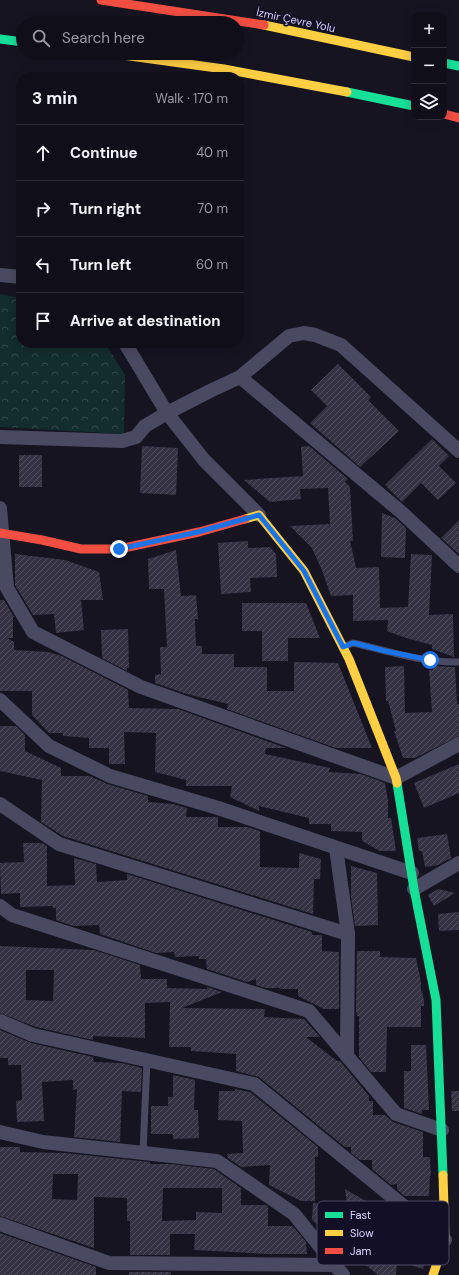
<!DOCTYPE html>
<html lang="en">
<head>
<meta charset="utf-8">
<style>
  :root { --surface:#100f19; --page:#191822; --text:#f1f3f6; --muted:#9c9ca2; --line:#302f38 }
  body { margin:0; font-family:"DM Sans",sans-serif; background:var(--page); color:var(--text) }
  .controls { position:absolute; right:12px; top:12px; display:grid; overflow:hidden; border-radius:8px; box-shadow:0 2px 10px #0003 }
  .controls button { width:36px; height:36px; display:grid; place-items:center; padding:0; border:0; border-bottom:1px solid var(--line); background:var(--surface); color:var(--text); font:20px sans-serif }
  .stop { position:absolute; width:12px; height:12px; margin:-9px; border:3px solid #1a73e8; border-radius:50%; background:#fff }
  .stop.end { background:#1a73e8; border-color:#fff; box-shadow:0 1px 4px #0008 }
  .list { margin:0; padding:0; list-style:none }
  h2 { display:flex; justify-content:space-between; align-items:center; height:52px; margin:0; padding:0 16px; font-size:17px }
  h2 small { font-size:13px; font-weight:400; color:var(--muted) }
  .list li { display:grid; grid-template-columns:26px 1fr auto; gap:12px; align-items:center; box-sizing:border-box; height:56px; padding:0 16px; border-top:1px solid var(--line) }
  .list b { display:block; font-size:15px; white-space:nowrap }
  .list em { font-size:13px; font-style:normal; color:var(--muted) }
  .icon { flex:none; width:22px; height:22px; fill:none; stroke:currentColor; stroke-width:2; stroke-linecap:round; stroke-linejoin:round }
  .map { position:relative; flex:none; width:459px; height:1275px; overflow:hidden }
  .search { position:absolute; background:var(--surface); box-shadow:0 2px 10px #0003; left:16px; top:16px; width:228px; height:44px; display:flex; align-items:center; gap:10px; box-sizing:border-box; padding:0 14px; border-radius:22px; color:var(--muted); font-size:15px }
  .panel { position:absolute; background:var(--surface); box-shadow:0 2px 10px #0003; left:16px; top:72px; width:228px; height:276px; border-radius:16px }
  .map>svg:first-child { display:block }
  .park { fill:url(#park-crowns) }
  .building { fill:url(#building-hatch); fill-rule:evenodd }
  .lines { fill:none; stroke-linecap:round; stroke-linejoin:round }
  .lane { stroke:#4a4962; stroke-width:7 }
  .street { stroke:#4a4962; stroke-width:14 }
  .fast { stroke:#16e098; stroke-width:9 }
  .slow { stroke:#ffcf43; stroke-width:9 }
  .jam { stroke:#f24e42; stroke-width:9 }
  .route { stroke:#1a73e8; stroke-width:5 }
  .labels { text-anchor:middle; stroke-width:3; stroke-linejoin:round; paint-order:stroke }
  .street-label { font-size:11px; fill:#d9d4ff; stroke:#130f26 }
  .key { fill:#130f26; stroke:#4e4a67; stroke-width:1 }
  .key-label { font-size:11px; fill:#d9d4ff }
</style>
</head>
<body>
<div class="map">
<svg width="459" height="1275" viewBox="0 0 459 1275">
  <defs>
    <pattern id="park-crowns" width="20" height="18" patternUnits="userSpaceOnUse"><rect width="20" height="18" fill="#132c2d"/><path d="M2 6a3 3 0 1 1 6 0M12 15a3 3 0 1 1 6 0" fill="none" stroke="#354a4c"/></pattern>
    <pattern id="building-hatch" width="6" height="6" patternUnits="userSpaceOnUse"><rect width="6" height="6" fill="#343243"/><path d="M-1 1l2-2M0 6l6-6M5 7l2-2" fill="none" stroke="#514f5f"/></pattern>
  </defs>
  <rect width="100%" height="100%" fill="#161421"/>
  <path class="park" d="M 0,294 L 21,298 L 21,343 L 105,343 L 125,375 L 124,434 L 0,427 Z"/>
  <g class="building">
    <path d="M 338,364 L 371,397 L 368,400 L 399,431 L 360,467 L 310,423 L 327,406 L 311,390 Z"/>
    <path d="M 432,439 L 449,456 L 439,466 L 456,483 L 438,500 L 421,483 L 402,502 L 385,485 Z"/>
    <path d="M 142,446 L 178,448 L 176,495 L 140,493 Z"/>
    <path d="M 309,446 L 348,479 L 345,482 L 350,487 L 353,541 L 350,541 L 356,568 L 379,567 L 380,608 L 408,607 L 411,554 L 432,555 L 429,615 L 453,614 L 454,657 L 432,649 L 432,645 L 406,638 L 387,631 L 388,620 L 353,621 L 353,595 L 331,596 L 321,568 L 312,548 L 290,526 L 330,524 L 328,488 L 300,489 L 301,499 L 270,502 L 244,480 L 303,476 L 301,447 Z"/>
    <rect x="19" y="455" width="23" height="32"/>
    <path d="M 382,513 L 395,518 L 406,528 L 405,558 L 381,557 Z"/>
    <path d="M 459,520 L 459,554 L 441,538 Z"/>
    <path d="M 248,541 L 248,548 L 270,547 L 276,554 L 277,577 L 250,578 L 251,592 L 221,594 L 218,543 Z"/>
    <path d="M 176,550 L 181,596 L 196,595 L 198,619 L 195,619 L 196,646 L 202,646 L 202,654 L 234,654 L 234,667 L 267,667 L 267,691 L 294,691 L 294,662 L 338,663 L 372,748 L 336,748 L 227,709 L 228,704 L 187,694 L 155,683 L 155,675 L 161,674 L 160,647 L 167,647 L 164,589 L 149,589 L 148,559 Z"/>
    <path d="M 15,554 L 65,560 L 99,572 L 103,600 L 81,600 L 84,630 L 56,633 L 54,614 L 33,615 L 15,585 Z"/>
    <path d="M 0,600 L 4,600 L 14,617 L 13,617 L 13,638 L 7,638 L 14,642 L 14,650 L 48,652 L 62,656 L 128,690 L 129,708 L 178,709 L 286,748 L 266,748 L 265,754 L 330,768 L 329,772 L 361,774 L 385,783 L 388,801 L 388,818 L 391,818 L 396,851 L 380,851 L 362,841 L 362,832 L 331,831 L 331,824 L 309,824 L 309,818 L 259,806 L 259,811 L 230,797 L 232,786 L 186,786 L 186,780 L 155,772 L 156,733 L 124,732 L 125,764 L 109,764 L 109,748 L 89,748 L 89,738 L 63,736 L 63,733 L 49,733 L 32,715 L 32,691 L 0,691 Z"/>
    <path d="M 242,603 L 306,603 L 320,638 L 288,638 L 288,661 L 262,661 L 262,631 L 242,631 Z"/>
    <path d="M 128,629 L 129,668 L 127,668 L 127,671 L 102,658 L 101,630 Z"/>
    <path d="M 404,666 L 405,713 L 432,712 L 429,670 L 433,670 L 433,666 L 455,667 L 457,704 L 459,704 L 459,736 L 415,758 L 403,758 L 394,731 L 396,731 L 388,701 L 386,701 L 385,667 Z"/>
    <path d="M 0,726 L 16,726 L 25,735 L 25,751 L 61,768 L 61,776 L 90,776 L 107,784 L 148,796 L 148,802 L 173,804 L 187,808 L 186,817 L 218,817 L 218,827 L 247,827 L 260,831 L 260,867 L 299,868 L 299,853 L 321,859 L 320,879 L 314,879 L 313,914 L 63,836 L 41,822 L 42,780 L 0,771 Z"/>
    <path d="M 459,764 L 459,793 L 424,808 L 414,783 Z"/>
    <path d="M 447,834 L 451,858 L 438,865 L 425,867 L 422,851 L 419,851 L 417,838 Z"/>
    <path d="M 23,843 L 42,843 L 47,846 L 47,886 L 75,885 L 74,858 L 96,864 L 97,882 L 127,880 L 127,874 L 312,932 L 312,935 L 322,935 L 322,951 L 339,952 L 339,1009 L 324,1009 L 298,996 L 298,989 L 281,989 L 275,986 L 278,988 L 266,988 L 256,985 L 256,979 L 247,982 L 207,969 L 206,959 L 199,959 L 199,956 L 175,957 L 174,952 L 156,953 L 100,934 L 99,925 L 73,926 L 56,920 L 56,908 L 53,908 L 53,906 L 20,907 L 20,893 L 1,894 L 0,863 L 24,862 Z"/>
    <path d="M 351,866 L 377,873 L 378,925 L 355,926 L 351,897 Z"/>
    <path d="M 438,889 L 455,893 L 434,906 L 428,895 Z"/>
    <path d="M 459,912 L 459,930 L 439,931 L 438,914 Z"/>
    <path d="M 0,946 L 94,950 L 140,965 L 141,979 L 167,979 L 167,988 L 207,989 L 207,987 L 222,992 L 182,1008 L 265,1009 L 264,1017 L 304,1019 L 320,1037 L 306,1037 L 337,1061 L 340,1061 L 369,1096 L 369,1101 L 373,1101 L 373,1115 L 385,1115 L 393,1122 L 423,1132 L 423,1157 L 430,1157 L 431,1176 L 430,1176 L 429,1196 L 404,1196 L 397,1189 L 397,1184 L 391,1185 L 372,1169 L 372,1160 L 360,1160 L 351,1153 L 351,1147 L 345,1147 L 259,1077 L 236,1071 L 236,1054 L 191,1051 L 191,1047 L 169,1047 L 170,1002 L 145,1003 L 145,1038 L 93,1036 L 93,1040 L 36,1027 L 0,1013 ZM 26,970 L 54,970 L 53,1001 L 26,1000 Z"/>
    <path d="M 357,951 L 380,951 L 380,957 L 416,958 L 421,982 L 421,991 L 422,991 L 424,1001 L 424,1006 L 421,1006 L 421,1027 L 387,1027 L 386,1072 L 371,1072 L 359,1057 L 359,1016 L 357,1016 L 356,1010 Z"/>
    <path d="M 0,1030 L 31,1043 L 93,1057 L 94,1062 L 122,1063 L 142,1068 L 141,1092 L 122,1091 L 120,1142 L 74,1137 L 77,1089 L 73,1090 L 73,1080 L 42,1082 L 44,1121 L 17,1122 L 16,1101 L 22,1100 L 21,1065 L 8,1065 L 8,1058 L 0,1058 Z"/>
    <path d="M 411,1045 L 426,1045 L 429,1110 L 422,1110 L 422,1114 L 404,1108 L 404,1071 L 411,1071 Z"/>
    <path d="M 173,1075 L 195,1080 L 194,1110 L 198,1110 L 199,1138 L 173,1139 L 173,1134 L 151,1134 L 151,1106 L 168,1106 L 168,1097 L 173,1097 Z"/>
    <path d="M 235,1089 L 250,1092 L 318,1147 L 318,1157 L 315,1157 L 315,1201 L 301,1201 L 269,1185 L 270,1165 L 241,1167 L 228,1158 L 227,1154 L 243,1153 L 242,1121 L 218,1120 L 219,1091 L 235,1091 Z"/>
    <path d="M 451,1091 L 459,1091 L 459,1111 L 452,1111 Z"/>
    <path d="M 0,1147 L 20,1147 L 20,1152 L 65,1153 L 150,1162 L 150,1164 L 171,1164 L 214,1169 L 241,1188 L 241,1205 L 265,1205 L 268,1206 L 268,1226 L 292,1226 L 296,1230 L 306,1242 L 307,1254 L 268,1254 L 194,1250 L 195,1234 L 170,1234 L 170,1255 L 130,1255 L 130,1221 L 127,1221 L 127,1198 L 94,1197 L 94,1248 L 0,1216 ZM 53,1174 L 78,1174 L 77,1200 L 52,1199 ZM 163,1188 L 222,1188 L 222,1213 L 196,1212 L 196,1220 L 162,1221 Z"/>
    <path d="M 345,1189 L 418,1231 L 418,1229 L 431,1240 L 423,1269 L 397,1261 L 396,1275 L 378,1275 L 347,1250 L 347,1248 L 312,1220 L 313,1203 L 347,1205 Z"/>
    <path d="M 0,1233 L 96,1267 L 96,1275 L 0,1275 Z"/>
    <rect x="129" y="1272" width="42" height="3"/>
  </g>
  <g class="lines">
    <g class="lane">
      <path d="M 343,647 L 353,643 L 358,644 C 390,652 425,663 459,662"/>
      <path d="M 143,1153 L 147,1060"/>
    </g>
    <g class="street">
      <path d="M 0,275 L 21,277"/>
      <path d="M 125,343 L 167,413 L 204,460 L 259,515"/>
      <path d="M 240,377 L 400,511 L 459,566"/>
      <path d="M 0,437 L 122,441 L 136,437 L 145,426 L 167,413 L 210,391 L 240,377 L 289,336 L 304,333 L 315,335 L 341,345 L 459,451"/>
      <path d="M 0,508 L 7,588 L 33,632 L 141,687 L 396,778 L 459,744"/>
      <path d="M 0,700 L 49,746 L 110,776 L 218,808 L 412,873"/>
      <path d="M 0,804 L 59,844 L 348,934"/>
      <path d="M 336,848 L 348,934 L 347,1056"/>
      <path d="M 414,889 L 459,863"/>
      <path d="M 0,906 L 12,915 L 309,1011 L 396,1114 L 442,1130"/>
      <path d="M 0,1021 L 33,1035 L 254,1084 L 445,1240"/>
      <path d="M 0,1132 L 43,1142 L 217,1161 L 294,1214 L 343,1275"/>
      <path d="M 0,1224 L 109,1263 L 336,1265"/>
    </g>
    <g class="fast">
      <path d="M 0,39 L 23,42"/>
      <path d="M 444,63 L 459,66"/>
      <path d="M 347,92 L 414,106"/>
      <path d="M 397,783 L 414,889 L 436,1000 L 443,1175"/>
    </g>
    <g class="slow">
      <path d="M 264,25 L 414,57"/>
      <path d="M 108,53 L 224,69 L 347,92"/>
      <path d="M 245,519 L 259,515 L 304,571 L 349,659 L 396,778 L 397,783"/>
      <path d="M 433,1275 L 445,1240 L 443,1175"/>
    </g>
    <g class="jam">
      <path d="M 101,0 L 264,25"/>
      <path d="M 444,114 L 459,118"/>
      <path d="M 0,533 L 42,540 L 81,549 L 119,549 L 199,532 L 245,519"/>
    </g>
  </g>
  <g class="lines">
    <path class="route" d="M 119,549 L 198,532 L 259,515 L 304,571 L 343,647 L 353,643 L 358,644 L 385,651 L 430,660"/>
  </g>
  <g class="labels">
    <g class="street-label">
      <text transform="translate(296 20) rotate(12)" y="4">İzmir Çevre Yolu</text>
    </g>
  </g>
  <rect x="317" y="1201" width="132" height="64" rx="6" class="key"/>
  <rect x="325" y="1212" width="18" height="6" fill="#16e098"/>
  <rect x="325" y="1230" width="18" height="6" fill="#ffcf43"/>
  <rect x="325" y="1248" width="18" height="6" fill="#f24e42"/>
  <g class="key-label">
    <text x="350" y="1219">Fast</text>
    <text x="350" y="1237">Slow</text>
    <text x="350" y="1255">Jam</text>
  </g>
</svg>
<div class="controls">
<button>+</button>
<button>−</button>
<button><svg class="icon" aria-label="layers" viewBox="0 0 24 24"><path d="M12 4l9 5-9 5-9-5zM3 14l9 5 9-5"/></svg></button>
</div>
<div class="stop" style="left:430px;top:660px"></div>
<div class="stop end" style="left:119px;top:549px"></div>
<div class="search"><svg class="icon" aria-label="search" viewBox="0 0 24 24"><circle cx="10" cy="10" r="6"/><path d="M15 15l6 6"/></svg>Search here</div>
<section class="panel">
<h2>3 min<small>Walk · 170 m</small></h2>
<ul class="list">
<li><svg class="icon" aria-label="ahead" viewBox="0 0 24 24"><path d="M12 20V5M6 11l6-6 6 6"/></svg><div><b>Continue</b></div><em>40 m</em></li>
<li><svg class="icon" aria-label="right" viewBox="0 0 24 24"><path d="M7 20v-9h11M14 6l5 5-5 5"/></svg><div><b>Turn right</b></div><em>70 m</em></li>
<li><svg class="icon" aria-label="left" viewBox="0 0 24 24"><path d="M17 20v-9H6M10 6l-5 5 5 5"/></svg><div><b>Turn left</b></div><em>60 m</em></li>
<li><svg class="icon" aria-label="arrive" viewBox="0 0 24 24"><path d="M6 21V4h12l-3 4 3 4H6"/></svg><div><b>Arrive at destination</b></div></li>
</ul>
</section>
</div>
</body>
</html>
